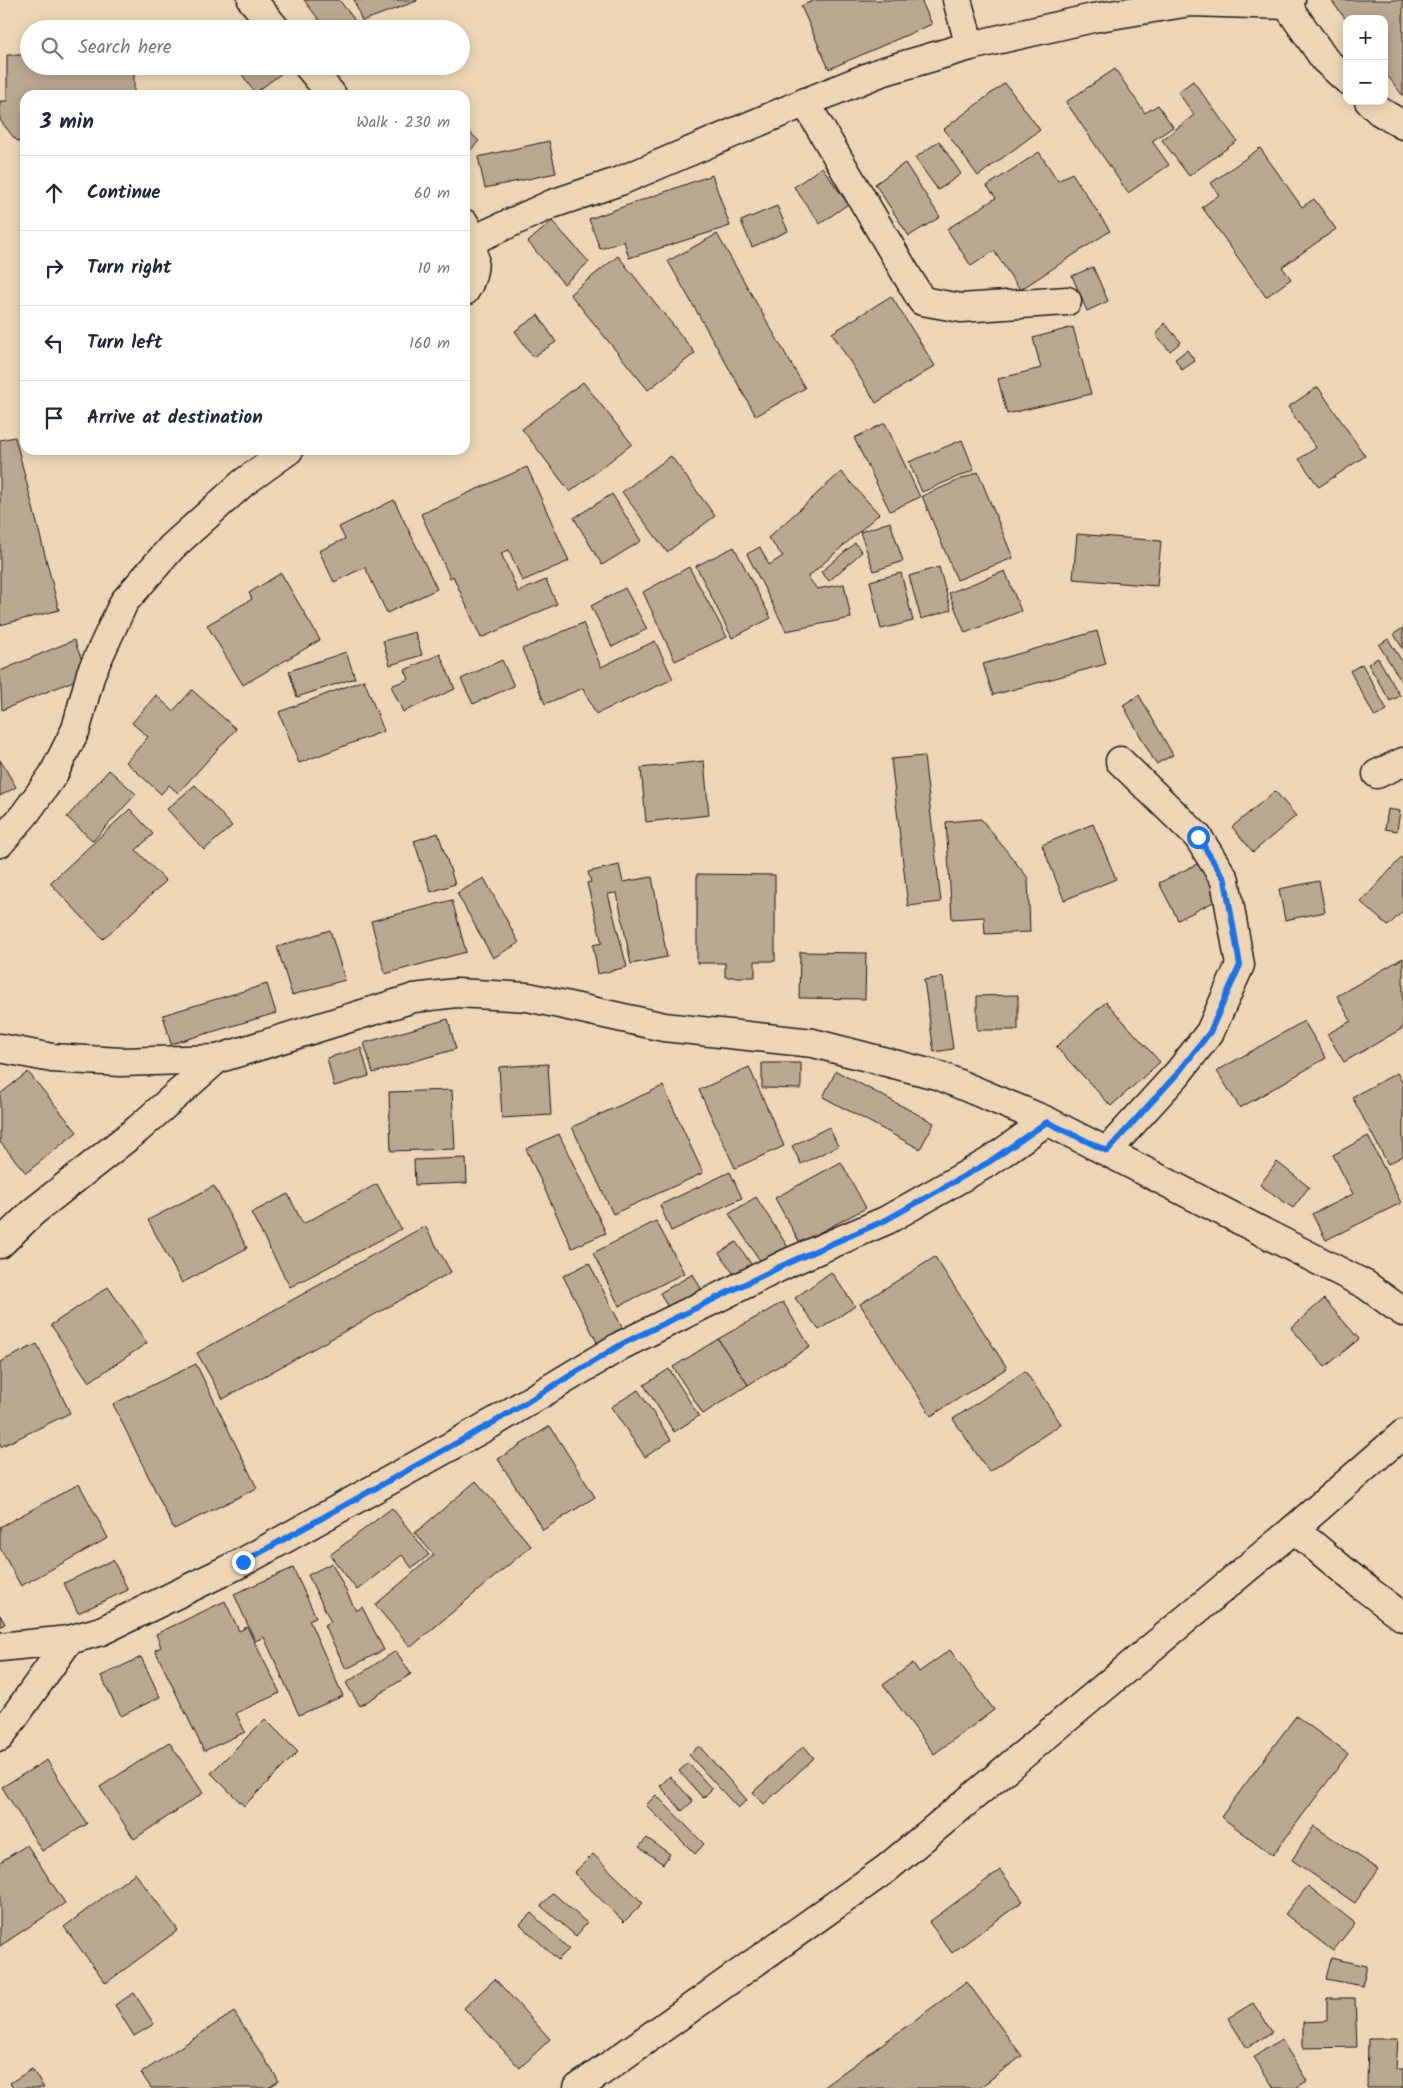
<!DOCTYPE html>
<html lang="en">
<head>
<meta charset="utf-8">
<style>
  :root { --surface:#fff; --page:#f2f2f3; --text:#1f2937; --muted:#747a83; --line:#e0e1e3 }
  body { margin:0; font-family:Kalam,sans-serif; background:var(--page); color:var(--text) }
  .controls { position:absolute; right:15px; top:15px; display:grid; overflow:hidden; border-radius:10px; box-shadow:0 2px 12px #0003 }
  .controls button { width:45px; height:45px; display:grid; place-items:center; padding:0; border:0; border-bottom:1px solid var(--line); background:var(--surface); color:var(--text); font:25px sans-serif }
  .stop { position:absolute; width:15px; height:15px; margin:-11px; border:4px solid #1a73e8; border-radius:50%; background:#fff }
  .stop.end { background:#1a73e8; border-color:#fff; box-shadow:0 1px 5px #0008 }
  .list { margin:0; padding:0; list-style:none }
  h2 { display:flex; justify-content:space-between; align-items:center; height:65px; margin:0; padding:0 20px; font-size:21px }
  h2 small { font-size:16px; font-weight:400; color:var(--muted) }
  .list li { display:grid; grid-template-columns:32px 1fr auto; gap:15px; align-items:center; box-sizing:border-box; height:75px; padding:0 20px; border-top:1px solid var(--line) }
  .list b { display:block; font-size:19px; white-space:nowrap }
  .list em { font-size:16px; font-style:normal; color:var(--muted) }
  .icon { flex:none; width:28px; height:28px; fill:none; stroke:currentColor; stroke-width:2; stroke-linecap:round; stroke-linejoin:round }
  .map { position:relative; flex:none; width:1403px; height:2088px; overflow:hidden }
  .search { position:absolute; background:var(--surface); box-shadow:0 2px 12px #0003; left:20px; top:20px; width:450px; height:55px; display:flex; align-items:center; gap:12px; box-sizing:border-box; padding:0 18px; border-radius:28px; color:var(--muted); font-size:19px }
  .panel { position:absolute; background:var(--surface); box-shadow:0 2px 12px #0003; left:20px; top:90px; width:450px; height:365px; border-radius:15px }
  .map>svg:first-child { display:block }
  .building { fill:#baa790; stroke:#1c1c1c }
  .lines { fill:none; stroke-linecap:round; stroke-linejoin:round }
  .minor-casing { stroke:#1c1c1c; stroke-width:31 }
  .minor { stroke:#eed5b6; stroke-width:28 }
  .route { stroke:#1a73e8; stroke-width:6 }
</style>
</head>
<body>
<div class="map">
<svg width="1403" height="2088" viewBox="0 0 1403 2088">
  <rect width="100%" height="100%" fill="#eed5b6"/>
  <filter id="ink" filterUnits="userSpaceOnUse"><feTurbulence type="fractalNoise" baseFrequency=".02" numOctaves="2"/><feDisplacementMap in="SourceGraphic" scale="10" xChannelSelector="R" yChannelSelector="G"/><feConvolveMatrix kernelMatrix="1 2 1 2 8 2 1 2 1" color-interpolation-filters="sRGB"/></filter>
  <g filter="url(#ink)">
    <g class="building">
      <path d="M 304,0 L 339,0 L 354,19 L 341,29 L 326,29 Z"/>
      <path d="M 354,0 L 417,0 L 417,1 L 362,21 Z"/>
      <path d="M 815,0 L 921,0 L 932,24 L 829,69 L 801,6 Z"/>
      <path d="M 1331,0 L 1403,0 L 1403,96 L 1384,71 L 1384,19 L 1347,19 L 1347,21 Z"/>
      <path d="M 372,24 L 376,29 L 365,29 Z"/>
      <path d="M 7,55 L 29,55 L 29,66 L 134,66 L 134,95 L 25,95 L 25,145 L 15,139 L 0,120 L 0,101 L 7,101 Z"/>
      <path d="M 236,66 L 290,66 L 290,67 L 255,93 Z"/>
      <path d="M 359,66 L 373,66 L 364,73 Z"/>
      <path d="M 1115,69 L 1145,113 L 1158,105 L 1173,127 L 1152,141 L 1169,165 L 1128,193 L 1066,102 Z"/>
      <path d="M 1193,81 L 1237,141 L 1189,176 L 1162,140 L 1194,115 L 1178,92 Z"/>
      <path d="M 1005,83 L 1040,130 L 978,176 L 944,129 Z"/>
      <path d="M 465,128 L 479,141 L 465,156 Z"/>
      <path d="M 549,141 L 556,173 L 485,188 L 478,157 Z"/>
      <path d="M 939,141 L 961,174 L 938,190 L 915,158 Z"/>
      <path d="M 1260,148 L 1302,207 L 1314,199 L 1336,229 L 1282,267 L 1291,279 L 1266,297 L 1202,207 L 1219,195 L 1211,183 Z"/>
      <path d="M 1039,152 L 1058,181 L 1072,173 L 1110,231 L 1020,290 L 994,251 L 971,266 L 947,229 L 996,198 L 987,186 Z"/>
      <path d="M 905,163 L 940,217 L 909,236 L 875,184 Z"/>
      <path d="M 822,167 L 848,204 L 820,224 L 794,187 Z"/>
      <path d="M 712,175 L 730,226 L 629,258 L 624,241 L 600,249 L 589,219 Z"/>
      <path d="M 777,206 L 788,231 L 752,247 L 741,221 Z"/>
      <path d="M 552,221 L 589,262 L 564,284 L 528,242 Z"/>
      <path d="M 717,234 L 805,388 L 756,416 L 668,261 Z"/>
      <path d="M 618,256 L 695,353 L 648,390 L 570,294 Z"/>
      <path d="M 1093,267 L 1108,301 L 1087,311 L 1072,276 Z"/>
      <path d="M 891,296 L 935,366 L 876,403 L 832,333 Z"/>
      <path d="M 538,315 L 556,342 L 533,357 L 515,331 Z"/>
      <path d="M 1164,323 L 1181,342 L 1170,351 L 1156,336 Z"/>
      <path d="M 1073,327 L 1091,394 L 1007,414 L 998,379 L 1041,368 L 1033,338 Z"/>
      <path d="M 1187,350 L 1195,361 L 1182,370 L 1175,359 Z"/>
      <path d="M 583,382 L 632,444 L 570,492 L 522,429 Z"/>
      <path d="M 1318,387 L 1365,456 L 1319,487 L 1299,459 L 1316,448 L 1288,407 Z"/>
      <path d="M 885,423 L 920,497 L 890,511 L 854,438 Z"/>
      <path d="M 15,437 L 59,610 L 0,625 L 0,440 Z"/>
      <path d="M 962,440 L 974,470 L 922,492 L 909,462 Z"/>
      <path d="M 671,456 L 715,516 L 667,552 L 622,492 Z"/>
      <path d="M 527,467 L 569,561 L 522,581 L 509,550 L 501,553 L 518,592 L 546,580 L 557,604 L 481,638 L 453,576 L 450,578 L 421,514 Z"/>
      <path d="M 841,472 L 879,514 L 808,577 L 817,589 L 844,584 L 851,618 L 786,631 L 747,554 L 760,547 L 769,565 L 783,556 L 768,538 Z"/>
      <path d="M 978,472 L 1013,558 L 957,580 L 922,496 Z"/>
      <path d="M 612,494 L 641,541 L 602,565 L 574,518 Z"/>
      <path d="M 394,500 L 437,589 L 387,613 L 365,567 L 334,582 L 319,551 L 345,539 L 339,527 Z"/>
      <path d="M 890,522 L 903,561 L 874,571 L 860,532 Z"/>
      <path d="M 1077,534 L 1161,541 L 1157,586 L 1073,579 Z"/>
      <path d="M 855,543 L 862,552 L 829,581 L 821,572 Z"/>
      <path d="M 734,547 L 771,618 L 732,638 L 696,566 Z"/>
      <path d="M 689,567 L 727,637 L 675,661 L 643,592 Z"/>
      <path d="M 939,567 L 951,610 L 921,619 L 909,576 Z"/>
      <path d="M 1005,571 L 1021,611 L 965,633 L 949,593 Z"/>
      <path d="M 281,573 L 320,640 L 243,685 L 207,625 L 252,599 L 249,593 Z"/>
      <path d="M 901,573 L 913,621 L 881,629 L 870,581 Z"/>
      <path d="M 625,588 L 647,629 L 612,647 L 591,606 Z"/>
      <path d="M 583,623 L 601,667 L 655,641 L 673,679 L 596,714 L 583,688 L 545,704 L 522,649 Z"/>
      <path d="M 1403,628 L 1403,649 L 1394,634 Z"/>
      <path d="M 1097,631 L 1106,664 L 993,695 L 983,664 Z"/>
      <path d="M 415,632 L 422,655 L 390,665 L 383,641 Z"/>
      <path d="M 1388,639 L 1403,663 L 1403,684 L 1379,645 Z"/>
      <path d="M 74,640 L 88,675 L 2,710 L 0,671 Z"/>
      <path d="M 346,652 L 355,678 L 297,697 L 289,671 Z"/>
      <path d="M 440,654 L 455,689 L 403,712 L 391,686 L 409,679 L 405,670 Z"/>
      <path d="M 1378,658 L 1400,696 L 1390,701 L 1368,664 Z"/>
      <path d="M 502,660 L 514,686 L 473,704 L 461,679 Z"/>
      <path d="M 1362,664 L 1387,710 L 1375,717 L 1350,671 Z"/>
      <path d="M 364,680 L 384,731 L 299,763 L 279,712 Z"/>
      <path d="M 192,690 L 236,729 L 178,793 L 169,785 L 161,794 L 126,762 L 148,737 L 132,723 L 156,695 L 173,711 Z"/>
      <path d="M 1139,695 L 1173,755 L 1156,764 L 1123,705 Z"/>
      <path d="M 924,756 L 941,902 L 908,906 L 891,759 Z"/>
      <path d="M 0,760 L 16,787 L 0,796 Z"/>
      <path d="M 704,761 L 709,815 L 646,822 L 641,768 Z"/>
      <path d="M 109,770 L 136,794 L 93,841 L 67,817 Z"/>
      <path d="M 195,785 L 232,826 L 204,850 L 167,809 Z"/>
      <path d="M 1275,791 L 1296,816 L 1253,852 L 1232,827 Z"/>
      <path d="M 130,809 L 153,834 L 136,850 L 166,881 L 103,939 L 50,883 Z"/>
      <path d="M 1388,809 L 1400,811 L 1397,831 L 1385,829 Z"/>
      <path d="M 981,819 L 1028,878 L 1030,932 L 985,934 L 984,917 L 952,919 L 946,822 Z"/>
      <path d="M 1093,824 L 1116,879 L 1064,900 L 1042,845 Z"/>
      <path d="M 438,833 L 455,884 L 431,892 L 414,841 Z"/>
      <path d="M 1403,856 L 1403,911 L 1388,926 L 1361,902 Z"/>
      <path d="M 1203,861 L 1221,898 L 1178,920 L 1159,883 Z"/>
      <path d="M 619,865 L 623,882 L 652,877 L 667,957 L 631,964 L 617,893 L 608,894 L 627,967 L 598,974 L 593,945 L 602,943 L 587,883 L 591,882 L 588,872 Z"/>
      <path d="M 697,874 L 775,875 L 775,961 L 755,961 L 755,977 L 725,977 L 725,963 L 697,963 Z"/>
      <path d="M 484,878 L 519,943 L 493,958 L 457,893 Z"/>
      <path d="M 1319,881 L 1325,912 L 1285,920 L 1279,889 Z"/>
      <path d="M 452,900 L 466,952 L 385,974 L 371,921 Z"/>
      <path d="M 330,930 L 345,980 L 292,995 L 277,947 Z"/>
      <path d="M 800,952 L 866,953 L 865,999 L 799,998 Z"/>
      <path d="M 1403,958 L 1403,1028 L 1344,1062 L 1327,1034 L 1351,1021 L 1337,996 Z"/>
      <path d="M 943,977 L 953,1049 L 934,1052 L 924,980 Z"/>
      <path d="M 267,984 L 276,1013 L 171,1044 L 163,1015 Z"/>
      <path d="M 1018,995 L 1018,1030 L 977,1030 L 977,996 Z"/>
      <path d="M 1106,1002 L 1160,1062 L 1111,1106 L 1056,1047 Z"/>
      <path d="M 448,1019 L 456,1049 L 373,1073 L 364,1043 Z"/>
      <path d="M 1304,1021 L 1326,1058 L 1240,1108 L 1217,1071 Z"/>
      <path d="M 361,1048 L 369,1076 L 334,1086 L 327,1058 Z"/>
      <path d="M 762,1063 L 801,1063 L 801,1089 L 762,1088 Z"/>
      <path d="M 548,1064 L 551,1115 L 502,1118 L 499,1067 Z"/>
      <path d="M 749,1067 L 784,1146 L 735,1168 L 699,1090 Z"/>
      <path d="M 836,1071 L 934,1123 L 920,1149 L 823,1097 Z"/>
      <path d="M 28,1072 L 77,1132 L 26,1173 L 0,1142 L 0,1094 Z"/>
      <path d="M 1397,1073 L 1403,1084 L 1403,1156 L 1388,1164 L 1352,1097 Z"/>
      <path d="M 663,1086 L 703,1173 L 613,1214 L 572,1127 Z"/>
      <path d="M 452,1090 L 455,1149 L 391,1151 L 389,1092 Z"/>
      <path d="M 829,1127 L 838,1146 L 801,1164 L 792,1146 Z"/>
      <path d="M 559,1134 L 606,1233 L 572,1248 L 526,1149 Z"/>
      <path d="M 1368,1136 L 1401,1203 L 1326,1240 L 1312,1214 L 1353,1194 L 1333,1155 Z"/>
      <path d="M 466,1158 L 467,1183 L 415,1185 L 414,1160 Z"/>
      <path d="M 841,1162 L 866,1208 L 800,1243 L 775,1198 Z"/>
      <path d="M 1277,1162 L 1309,1187 L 1293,1208 L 1260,1185 Z"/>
      <path d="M 730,1172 L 742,1198 L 671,1231 L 660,1205 Z"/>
      <path d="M 377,1184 L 401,1229 L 290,1287 L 251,1213 L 288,1194 L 303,1224 Z"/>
      <path d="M 214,1186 L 247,1248 L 182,1283 L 148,1220 Z"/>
      <path d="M 756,1197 L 791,1252 L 765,1268 L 729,1214 Z"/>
      <path d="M 656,1221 L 684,1273 L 619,1306 L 593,1253 Z"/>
      <path d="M 425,1226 L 451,1272 L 223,1399 L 197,1353 Z"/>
      <path d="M 736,1242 L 756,1271 L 740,1283 L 719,1253 Z"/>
      <path d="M 935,1257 L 1007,1368 L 931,1416 L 860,1304 Z"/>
      <path d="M 589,1263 L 626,1335 L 600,1348 L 563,1276 Z"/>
      <path d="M 831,1272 L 855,1306 L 819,1330 L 795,1298 Z"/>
      <path d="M 693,1274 L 704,1294 L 671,1313 L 660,1293 Z"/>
      <path d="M 108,1287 L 147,1343 L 89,1382 L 51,1325 Z"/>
      <path d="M 1324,1299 L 1359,1339 L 1325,1367 L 1291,1328 Z"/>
      <path d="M 783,1302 L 810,1347 L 748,1385 L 718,1339 Z"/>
      <path d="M 718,1339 L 748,1385 L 703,1414 L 673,1367 Z"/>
      <path d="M 37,1344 L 70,1413 L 0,1447 L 0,1362 Z"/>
      <path d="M 196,1364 L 257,1488 L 174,1529 L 113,1404 Z"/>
      <path d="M 669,1369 L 699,1416 L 674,1432 L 644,1385 Z"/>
      <path d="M 1025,1371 L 1061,1424 L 989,1472 L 953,1419 Z"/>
      <path d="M 638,1390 L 671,1440 L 645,1457 L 611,1407 Z"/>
      <path d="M 550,1426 L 595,1497 L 543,1530 L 498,1459 Z"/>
      <path d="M 476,1481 L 531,1546 L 411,1647 L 375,1605 L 434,1555 L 415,1533 Z"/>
      <path d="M 79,1484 L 108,1538 L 21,1586 L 0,1548 L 0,1527 Z"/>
      <path d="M 392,1508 L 429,1555 L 412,1568 L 402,1555 L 357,1590 L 330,1555 Z"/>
      <path d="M 113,1560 L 128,1590 L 78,1613 L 64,1583 Z"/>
      <path d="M 332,1563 L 356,1611 L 362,1607 L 384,1650 L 346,1669 L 324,1625 L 331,1622 L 308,1575 Z"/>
      <path d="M 293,1568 L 316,1617 L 309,1620 L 343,1696 L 299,1715 L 264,1637 L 255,1641 L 234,1594 Z"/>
      <path d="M 225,1601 L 239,1631 L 247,1627 L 280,1693 L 236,1713 L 245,1732 L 204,1751 L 155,1650 L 161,1647 L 156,1634 Z"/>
      <path d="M 0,1615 L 5,1624 L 0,1627 Z"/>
      <path d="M 950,1650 L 994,1710 L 934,1754 L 883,1685 L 913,1663 L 919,1672 Z"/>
      <path d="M 396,1651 L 411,1674 L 360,1706 L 346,1683 Z"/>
      <path d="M 141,1657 L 160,1697 L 121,1716 L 101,1676 Z"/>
      <path d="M 1296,1716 L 1348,1754 L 1273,1855 L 1221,1817 Z"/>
      <path d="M 265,1719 L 298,1752 L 244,1806 L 211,1773 Z"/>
      <path d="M 169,1742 L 203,1793 L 134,1839 L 100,1787 Z"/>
      <path d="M 699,1746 L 747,1800 L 738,1808 L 689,1755 Z"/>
      <path d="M 804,1746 L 814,1758 L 764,1804 L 753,1792 Z"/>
      <path d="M 47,1760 L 87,1824 L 42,1851 L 2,1787 Z"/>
      <path d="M 688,1763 L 712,1789 L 703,1798 L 679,1771 Z"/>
      <path d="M 670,1776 L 693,1801 L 682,1811 L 660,1786 Z"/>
      <path d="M 656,1795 L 704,1844 L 695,1854 L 646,1805 Z"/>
      <path d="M 1314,1826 L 1378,1869 L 1355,1903 L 1292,1860 Z"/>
      <path d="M 647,1838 L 670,1854 L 663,1864 L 639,1847 Z"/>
      <path d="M 27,1845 L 65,1903 L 0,1946 L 0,1862 Z"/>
      <path d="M 593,1854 L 643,1903 L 624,1922 L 574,1873 Z"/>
      <path d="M 1000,1870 L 1023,1901 L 952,1953 L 929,1922 Z"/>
      <path d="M 135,1873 L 178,1930 L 106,1983 L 64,1927 Z"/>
      <path d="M 1308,1886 L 1355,1923 L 1333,1951 L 1285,1914 Z"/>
      <path d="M 553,1893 L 587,1923 L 576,1936 L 541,1906 Z"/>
      <path d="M 531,1913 L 569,1949 L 558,1960 L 520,1924 Z"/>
      <path d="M 1331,1958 L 1367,1966 L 1362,1986 L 1326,1979 Z"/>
      <path d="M 495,1979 L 550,2039 L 520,2068 L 464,2008 Z"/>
      <path d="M 967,1982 L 1022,2056 L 979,2088 L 822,2088 Z"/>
      <path d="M 134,1993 L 154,2024 L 134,2036 L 115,2005 Z"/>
      <path d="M 1327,1998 L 1355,1998 L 1357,2047 L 1303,2048 L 1303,2022 L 1327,2021 Z"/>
      <path d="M 1253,2003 L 1272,2032 L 1247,2048 L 1228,2018 Z"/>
      <path d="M 234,2012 L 279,2081 L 268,2088 L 151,2088 L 141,2073 Z"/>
      <path d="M 1281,2039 L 1307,2081 L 1296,2088 L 1274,2088 L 1254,2057 Z"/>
      <path d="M 1368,2039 L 1398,2039 L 1396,2069 L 1403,2069 L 1403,2088 L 1367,2088 Z"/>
      <path d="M 32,2069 L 44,2088 L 13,2088 L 10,2083 Z"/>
    </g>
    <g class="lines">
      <g class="minor-casing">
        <g id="minor">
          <path d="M 252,0 L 276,29"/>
          <path d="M 957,0 L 970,46"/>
          <path d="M 1287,5 L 1325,60 L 1347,80"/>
          <path d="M 308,66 L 332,95"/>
          <path d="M 1369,101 L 1379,111 L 1403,125"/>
          <path d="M 805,102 L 922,301 L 961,308 L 1067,301"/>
          <path d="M 473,240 L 552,204 L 620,181 L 794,107 L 881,72 L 970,46 L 1093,18 L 1190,2 L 1287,5 L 1291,0"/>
          <path d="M 465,291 C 478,271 476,244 465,224"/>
          <path d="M 1377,774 L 1403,762"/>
          <path d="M 0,843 L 25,814 L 53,775 L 76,729 L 91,673 L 124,602 L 172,547 L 243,483 L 289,450"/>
          <path d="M 0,1048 L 52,1058 L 121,1062 L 217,1059 L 414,998 L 456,993 L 528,997 L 664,1027 L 813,1043 L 940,1076 L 1047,1121 L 1366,1285 L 1403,1312"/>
          <path d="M 1107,1151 L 1178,1073 L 1210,1032 L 1240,965 L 1225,880 L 1198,837 L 1120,761"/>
          <path d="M 0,1244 L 33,1212 L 138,1129 L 217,1059"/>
          <path d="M 1294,1529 L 1361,1585 L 1403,1617"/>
          <path d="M 0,1647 L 69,1640 L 101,1631 L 243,1562 L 496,1421 L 622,1345 L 790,1262 L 887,1220 L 989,1162 L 1047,1121"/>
          <path d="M 0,1737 L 69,1640"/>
          <path d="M 578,2088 L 886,1869 L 1294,1529 L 1403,1434"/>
        </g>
      </g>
      <use href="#minor" class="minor"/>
    </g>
  </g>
  <g class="lines" filter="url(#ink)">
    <path class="route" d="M 243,1562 L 496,1421 L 622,1344 L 790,1262 L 886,1220 L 989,1162 L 1047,1122 L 1107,1151 L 1178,1073 L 1210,1032 L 1240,965 L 1225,880 L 1198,837"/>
  </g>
</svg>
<div class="controls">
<button>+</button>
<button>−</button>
</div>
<div class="stop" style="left:1198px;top:837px"></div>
<div class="stop end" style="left:243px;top:1562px"></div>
<div class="search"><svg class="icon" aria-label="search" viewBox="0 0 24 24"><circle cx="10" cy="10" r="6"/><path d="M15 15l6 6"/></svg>Search here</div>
<section class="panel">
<h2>3 min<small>Walk · 230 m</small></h2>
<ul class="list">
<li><svg class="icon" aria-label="ahead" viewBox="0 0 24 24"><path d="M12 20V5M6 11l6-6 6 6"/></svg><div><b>Continue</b></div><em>60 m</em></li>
<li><svg class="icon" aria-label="right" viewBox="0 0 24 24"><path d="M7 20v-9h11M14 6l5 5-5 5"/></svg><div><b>Turn right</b></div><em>10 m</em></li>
<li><svg class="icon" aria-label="left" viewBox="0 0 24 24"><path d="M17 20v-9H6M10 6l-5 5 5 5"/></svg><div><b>Turn left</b></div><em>160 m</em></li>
<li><svg class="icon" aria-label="arrive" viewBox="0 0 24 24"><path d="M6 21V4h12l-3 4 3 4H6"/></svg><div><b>Arrive at destination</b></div></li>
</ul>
</section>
</div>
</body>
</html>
